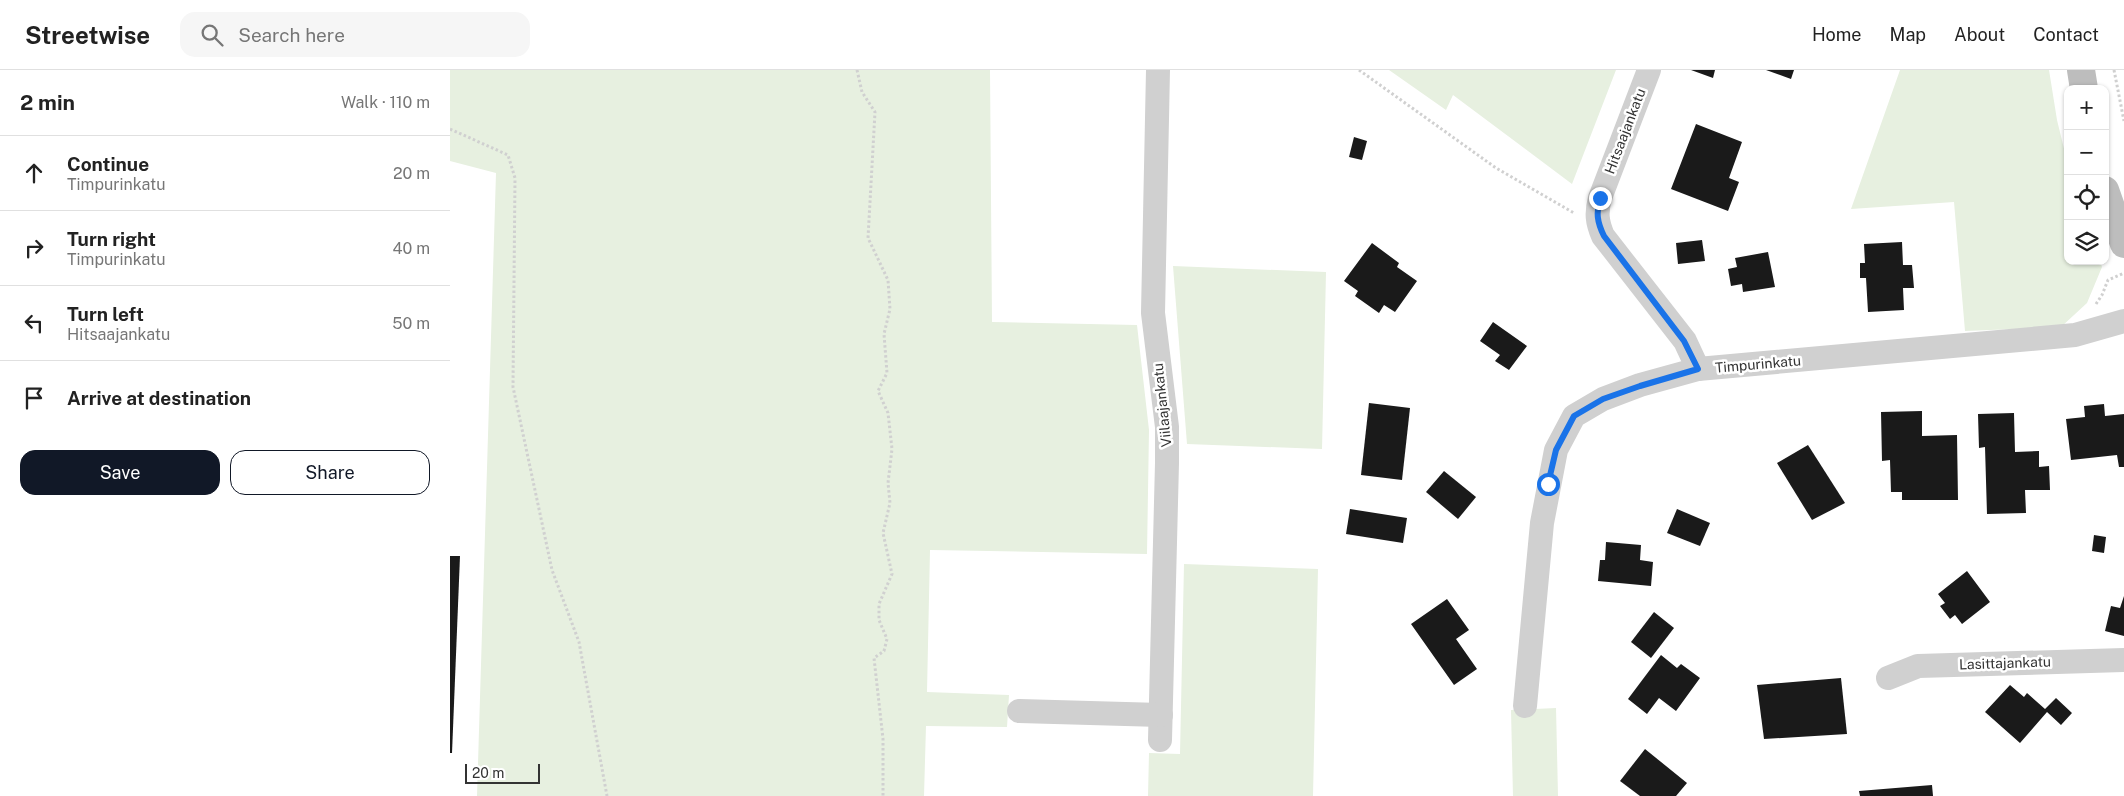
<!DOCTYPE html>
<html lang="en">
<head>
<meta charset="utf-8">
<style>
  :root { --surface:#fff; --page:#f6f6f6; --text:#222; --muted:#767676; --line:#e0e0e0; --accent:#111827 }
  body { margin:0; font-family:"Public Sans",sans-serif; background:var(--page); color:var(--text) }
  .controls { position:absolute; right:15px; top:15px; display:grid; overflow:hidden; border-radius:10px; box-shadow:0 1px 4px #0004 }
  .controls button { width:45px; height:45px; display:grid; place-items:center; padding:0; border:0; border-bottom:1px solid var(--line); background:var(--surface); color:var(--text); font:25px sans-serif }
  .scale { position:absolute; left:15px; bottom:12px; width:75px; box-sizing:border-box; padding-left:5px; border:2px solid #333; border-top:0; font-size:14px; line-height:18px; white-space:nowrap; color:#333; -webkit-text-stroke:4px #fff; paint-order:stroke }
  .stop { position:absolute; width:15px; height:15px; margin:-11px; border:4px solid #1a73e8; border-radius:50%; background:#fff }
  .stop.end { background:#1a73e8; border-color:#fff; box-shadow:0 1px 5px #0008 }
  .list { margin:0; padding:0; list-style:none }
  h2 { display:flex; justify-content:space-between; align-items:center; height:65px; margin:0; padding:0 20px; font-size:21px }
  h2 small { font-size:16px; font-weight:400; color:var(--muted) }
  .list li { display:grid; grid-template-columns:32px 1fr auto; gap:15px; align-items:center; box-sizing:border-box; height:75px; padding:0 20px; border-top:1px solid var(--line) }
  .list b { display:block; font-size:19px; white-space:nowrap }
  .list p { margin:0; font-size:16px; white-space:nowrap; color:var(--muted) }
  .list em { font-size:16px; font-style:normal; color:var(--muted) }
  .actions { display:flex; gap:10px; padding:15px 20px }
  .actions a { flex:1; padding:11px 0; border:1px solid var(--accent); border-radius:15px; text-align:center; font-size:18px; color:var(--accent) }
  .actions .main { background:var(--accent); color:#fff }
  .icon { flex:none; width:28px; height:28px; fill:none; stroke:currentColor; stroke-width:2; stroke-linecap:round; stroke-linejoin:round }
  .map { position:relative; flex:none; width:1674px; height:726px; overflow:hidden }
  header { display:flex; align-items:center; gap:30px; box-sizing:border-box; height:70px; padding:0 25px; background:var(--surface); border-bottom:1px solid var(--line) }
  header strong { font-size:24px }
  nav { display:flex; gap:28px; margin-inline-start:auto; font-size:18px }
  .search { width:350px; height:45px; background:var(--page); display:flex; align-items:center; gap:12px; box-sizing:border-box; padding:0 18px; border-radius:15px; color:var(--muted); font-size:19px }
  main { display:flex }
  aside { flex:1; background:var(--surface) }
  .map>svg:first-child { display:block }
  .green { fill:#e7f0e0 }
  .building { fill:#1a1a1a }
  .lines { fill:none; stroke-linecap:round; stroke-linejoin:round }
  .path { stroke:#d0d0d0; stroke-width:3; stroke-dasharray:2.5 2.5; stroke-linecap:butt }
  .street { stroke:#d0d0d0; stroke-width:24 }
  .secondary { stroke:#bdbdbd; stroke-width:28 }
  .route { stroke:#1a73e8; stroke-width:6 }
  .labels { text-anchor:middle; stroke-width:5; stroke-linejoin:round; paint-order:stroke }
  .street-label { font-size:14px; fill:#333; stroke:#fff }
</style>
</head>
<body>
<header>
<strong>Streetwise</strong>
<div class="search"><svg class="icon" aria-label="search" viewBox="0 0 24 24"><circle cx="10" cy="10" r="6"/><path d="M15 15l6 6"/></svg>Search here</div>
<nav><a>Home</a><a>Map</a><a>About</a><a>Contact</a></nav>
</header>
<main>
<aside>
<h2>2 min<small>Walk · 110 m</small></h2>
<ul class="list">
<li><svg class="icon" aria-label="ahead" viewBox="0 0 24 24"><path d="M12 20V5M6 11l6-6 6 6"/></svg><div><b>Continue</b><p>Timpurinkatu</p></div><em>20 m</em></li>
<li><svg class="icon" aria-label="right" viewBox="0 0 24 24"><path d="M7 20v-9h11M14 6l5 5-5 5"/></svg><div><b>Turn right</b><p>Timpurinkatu</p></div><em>40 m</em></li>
<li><svg class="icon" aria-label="left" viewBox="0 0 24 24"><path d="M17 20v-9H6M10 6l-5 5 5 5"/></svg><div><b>Turn left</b><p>Hitsaajankatu</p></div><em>50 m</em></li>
<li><svg class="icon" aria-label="arrive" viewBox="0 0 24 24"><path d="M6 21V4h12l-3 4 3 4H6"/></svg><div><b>Arrive at destination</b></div></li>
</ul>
<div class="actions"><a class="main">Save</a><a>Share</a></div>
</aside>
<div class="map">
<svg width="1674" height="726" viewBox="0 0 1674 726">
  <rect width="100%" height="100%" fill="#fff"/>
  <g class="green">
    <path d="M 0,0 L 540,0 L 542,252 L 687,255 L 699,360 L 697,484 L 480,480 L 477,622 L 559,625 L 557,657 L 476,656 L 474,726 L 27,726 L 46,103 L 0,91 Z"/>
    <path d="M 939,0 L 1166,0 L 1122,114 L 1003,25 L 996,40 Z"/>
    <path d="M 1450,0 L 1599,0 L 1607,50 L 1618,95 L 1618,191 L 1650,191 L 1652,197 L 1637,233 L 1611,257 L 1515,261 L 1504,132 L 1401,139 Z"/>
    <path d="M 723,196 L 876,202 L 872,379 L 737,374 Z"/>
    <path d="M 734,494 L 868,499 L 863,726 L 698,726 L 699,683 L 730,684 Z"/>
    <path d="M 1106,638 L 1108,726 L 1063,726 L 1061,640 Z"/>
  </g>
  <g class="building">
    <path d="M 1241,0 L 1265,0 L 1263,8 Z"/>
    <path d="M 1316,0 L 1344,0 L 1341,9 Z"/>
    <path d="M 1246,54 L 1292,72 L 1279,108 L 1289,112 L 1278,141 L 1221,119 Z"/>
    <path d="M 904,67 L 917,71 L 912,90 L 899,87 Z"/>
    <path d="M 1252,170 L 1255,191 L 1228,194 L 1226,173 Z"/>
    <path d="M 1452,172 L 1453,195 L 1462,195 L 1464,218 L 1453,218 L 1454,240 L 1418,242 L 1416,208 L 1410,208 L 1410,193 L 1415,193 L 1414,174 Z"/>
    <path d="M 922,173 L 949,193 L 947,197 L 967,211 L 945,242 L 934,235 L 929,243 L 905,226 L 908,221 L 894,211 Z"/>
    <path d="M 1318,182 L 1325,217 L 1293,222 L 1292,214 L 1281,216 L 1278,199 L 1287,197 L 1285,188 Z"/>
    <path d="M 1043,252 L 1077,276 L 1059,300 L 1045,291 L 1050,285 L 1030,271 Z"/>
    <path d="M 919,333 L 960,338 L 952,410 L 911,405 Z"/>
    <path d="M 1654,334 L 1655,346 L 1674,344 L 1674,397 L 1669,397 L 1667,385 L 1621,390 L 1616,349 L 1635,347 L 1634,336 Z"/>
    <path d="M 1472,341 L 1472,366 L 1507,365 L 1508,430 L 1452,430 L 1452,422 L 1441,422 L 1440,390 L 1432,391 L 1431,342 Z"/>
    <path d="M 1564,343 L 1565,382 L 1589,381 L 1589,397 L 1599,396 L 1600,420 L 1575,420 L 1576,443 L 1537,444 L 1535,377 L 1529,378 L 1528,344 Z"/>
    <path d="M 1358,375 L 1395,433 L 1362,450 L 1327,393 Z"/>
    <path d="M 994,401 L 1026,427 L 1008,449 L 976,422 Z"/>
    <path d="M 900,439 L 957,448 L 953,473 L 896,464 Z"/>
    <path d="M 1227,439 L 1260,453 L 1250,476 L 1217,463 Z"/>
    <path d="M 1644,465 L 1656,467 L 1654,483 L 1642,481 Z"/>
    <path d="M 1156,472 L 1191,475 L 1190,490 L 1203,492 L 1201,516 L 1148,511 L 1150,490 L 1155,490 Z"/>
    <path d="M 0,486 L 10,486 L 2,683 L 0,683 Z"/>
    <path d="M 1517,501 L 1540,532 L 1512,554 L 1505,545 L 1500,549 L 1490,536 L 1495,533 L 1488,524 Z"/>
    <path d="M 1674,526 L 1674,566 L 1655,561 L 1661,536 L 1670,538 Z"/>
    <path d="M 997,529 L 1019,560 L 1006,569 L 1027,599 L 1004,615 L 961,554 Z"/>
    <path d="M 1204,542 L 1224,558 L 1201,588 L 1181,572 Z"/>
    <path d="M 1211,585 L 1227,598 L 1231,594 L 1250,608 L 1226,641 L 1209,628 L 1197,644 L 1178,629 Z"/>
    <path d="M 1391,608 L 1397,664 L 1314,669 L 1307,615 Z"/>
    <path d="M 1560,615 L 1574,627 L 1577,623 L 1595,639 L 1606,628 L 1622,643 L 1611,655 L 1597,642 L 1570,673 L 1535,642 Z"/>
    <path d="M 1195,679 L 1237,713 L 1226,726 L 1190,726 L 1170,711 Z"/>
    <path d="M 1482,715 L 1483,726 L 1410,726 L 1409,721 Z"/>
  </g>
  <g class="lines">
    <g class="path">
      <path d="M 407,0 L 412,22 L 425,42 L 418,168 L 438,210 L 440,239 L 434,264 L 437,303 L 428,321 L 438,343 L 442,379 L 438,413 L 440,433 L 433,463 L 442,504 L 429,534 L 429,550 L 437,569 L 434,581 L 424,588 L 433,669 L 433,726"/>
      <path d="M 909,0 L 1046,98 L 1124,143"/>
      <path d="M 1664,0 L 1674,51"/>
      <path d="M 0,59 L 58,85 L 65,108 L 63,317 L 102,500 L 129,572 L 157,726"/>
      <path d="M 1646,234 L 1652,225 L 1658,210 L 1674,203"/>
    </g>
    <g class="street">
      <path d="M 708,0 L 703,243 L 717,357 L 717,393 L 710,670"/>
      <path d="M 1199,0 L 1150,128 C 1146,143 1147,152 1153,166 L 1235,271 L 1248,299"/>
      <path d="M 1438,608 L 1468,596 L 1674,590"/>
      <path d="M 1075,636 L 1092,453 L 1106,380 L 1124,346 L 1153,329 L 1190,315 L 1248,299 L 1625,265 L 1674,251"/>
      <path d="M 569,641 L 711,645"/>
    </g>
    <g class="secondary">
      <path d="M 1631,0 L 1634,19"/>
      <path d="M 1655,120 L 1674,174"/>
    </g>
  </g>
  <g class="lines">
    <path class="route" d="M 1098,414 L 1106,380 L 1124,346 L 1153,329 L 1190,316 L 1248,299 L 1234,271 L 1154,166 C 1147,152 1146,143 1150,128"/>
  </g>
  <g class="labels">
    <g class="street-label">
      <text transform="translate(1175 61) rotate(-69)" y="5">Hitsaajankatu</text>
      <text transform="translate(1308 294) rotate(-5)" y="5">Timpurinkatu</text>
      <text transform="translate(712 335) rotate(-96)" y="5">Viilaajankatu</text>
      <text transform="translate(1555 593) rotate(-2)" y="5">Lasittajankatu</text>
    </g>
  </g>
</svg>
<div class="controls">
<button>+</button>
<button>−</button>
<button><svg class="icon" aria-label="locate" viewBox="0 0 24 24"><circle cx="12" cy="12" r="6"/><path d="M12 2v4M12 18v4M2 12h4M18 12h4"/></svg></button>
<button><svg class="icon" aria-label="layers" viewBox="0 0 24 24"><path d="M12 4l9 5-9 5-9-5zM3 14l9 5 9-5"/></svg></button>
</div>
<div class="scale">20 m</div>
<div class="stop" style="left:1098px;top:414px"></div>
<div class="stop end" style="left:1150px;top:128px"></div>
</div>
</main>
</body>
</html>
